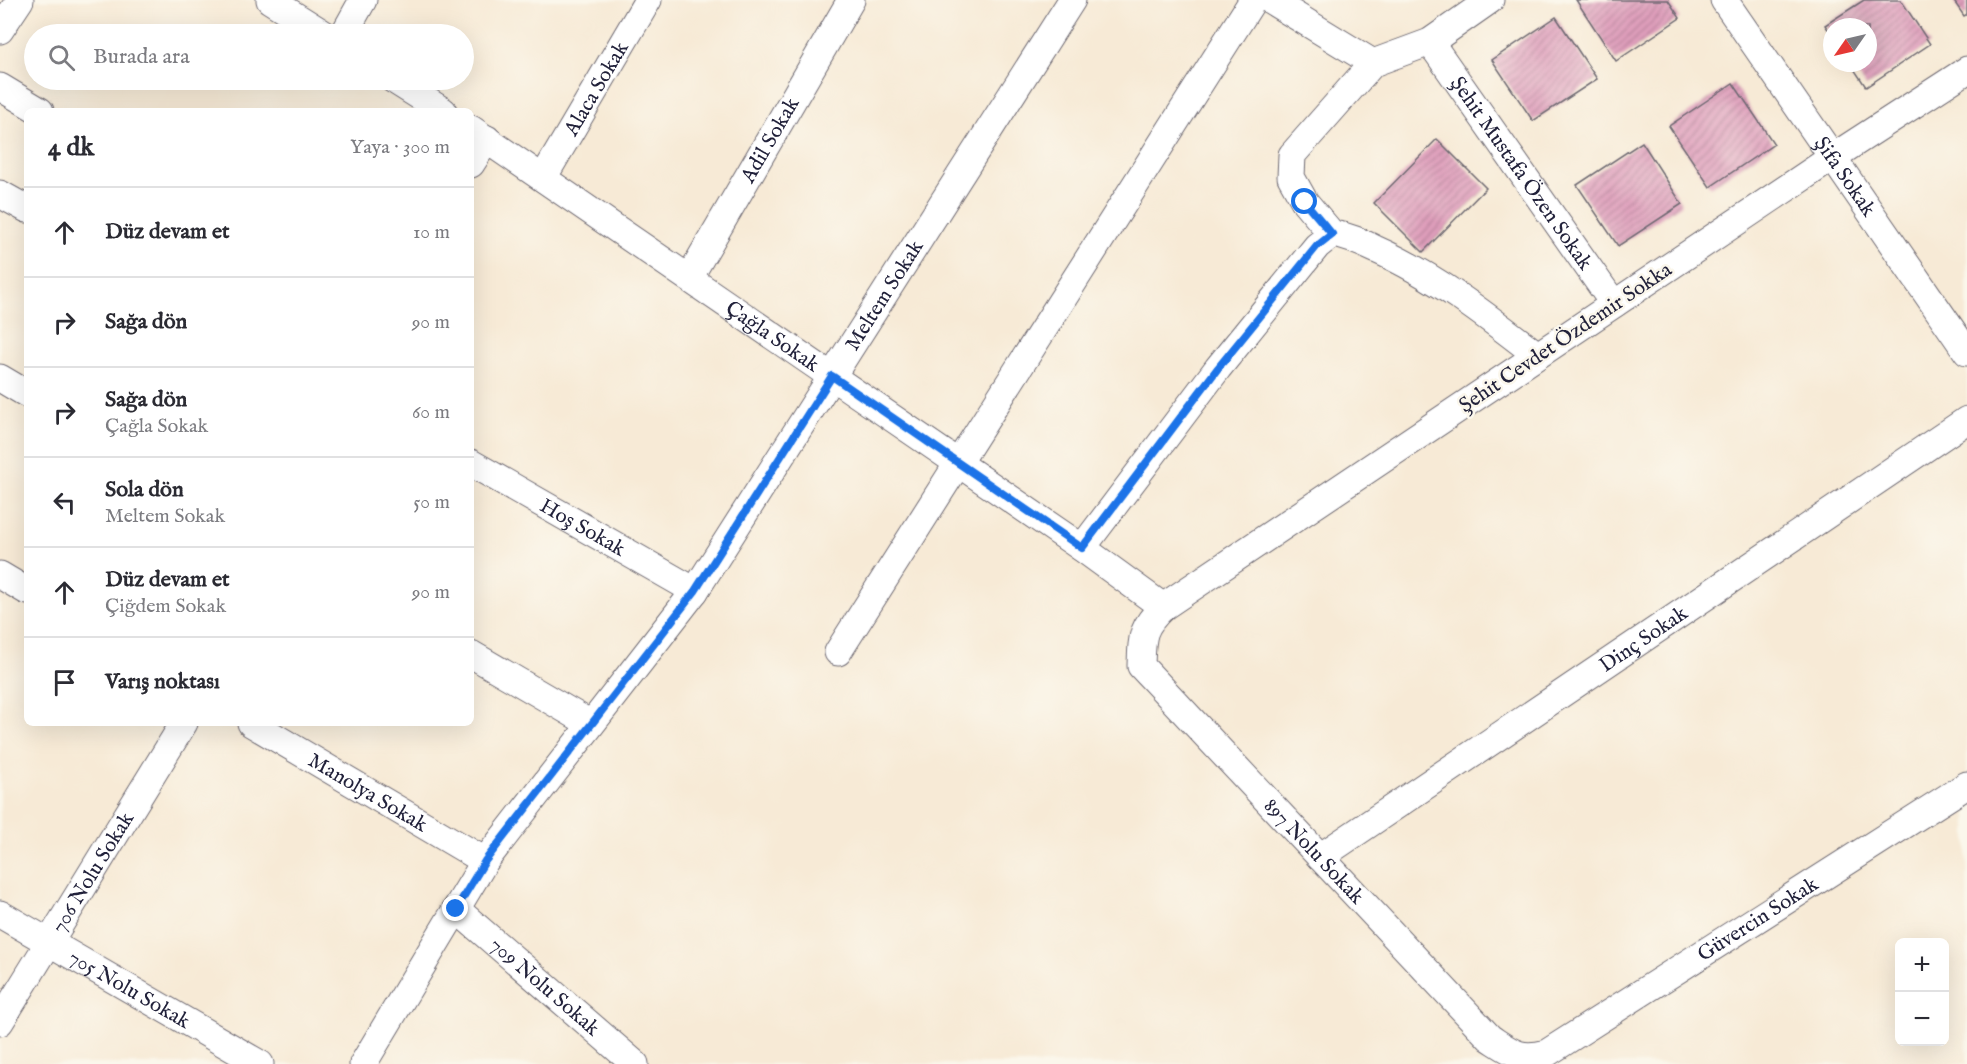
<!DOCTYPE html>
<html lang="tr">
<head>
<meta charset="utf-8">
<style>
  :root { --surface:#fff; --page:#f7f7f7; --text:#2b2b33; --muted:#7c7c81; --line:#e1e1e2 }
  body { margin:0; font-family:"IM FELL English",serif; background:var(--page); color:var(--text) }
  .controls { position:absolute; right:18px; bottom:18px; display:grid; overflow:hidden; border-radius:9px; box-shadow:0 6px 24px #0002 }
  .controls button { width:54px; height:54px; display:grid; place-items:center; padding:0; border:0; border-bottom:2px solid var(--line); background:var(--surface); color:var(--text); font:30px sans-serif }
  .compass { position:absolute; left:1823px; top:18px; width:54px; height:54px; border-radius:50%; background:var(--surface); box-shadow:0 6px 24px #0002; rotate:236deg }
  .stop { position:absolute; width:18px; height:18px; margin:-14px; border:4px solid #1a73e8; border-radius:50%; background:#fff }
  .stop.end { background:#1a73e8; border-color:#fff; box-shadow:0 2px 6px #0008 }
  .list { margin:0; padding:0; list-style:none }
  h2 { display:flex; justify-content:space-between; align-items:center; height:78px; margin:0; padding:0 24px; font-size:26px }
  h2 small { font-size:20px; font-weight:400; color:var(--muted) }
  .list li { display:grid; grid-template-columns:39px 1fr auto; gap:18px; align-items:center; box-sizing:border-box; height:90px; padding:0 24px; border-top:2px solid var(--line) }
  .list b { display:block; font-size:22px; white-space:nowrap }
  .list p { margin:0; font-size:20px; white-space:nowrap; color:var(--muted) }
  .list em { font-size:20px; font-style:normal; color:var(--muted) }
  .icon { flex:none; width:33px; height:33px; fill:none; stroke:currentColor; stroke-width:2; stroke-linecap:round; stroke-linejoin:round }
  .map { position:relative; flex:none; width:1967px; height:1064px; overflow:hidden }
  .search { position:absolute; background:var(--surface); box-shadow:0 6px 24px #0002; left:24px; top:24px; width:450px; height:66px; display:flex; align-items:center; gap:15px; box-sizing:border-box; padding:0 21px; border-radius:33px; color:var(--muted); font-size:22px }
  .panel { position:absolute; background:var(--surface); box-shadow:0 6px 24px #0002; left:24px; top:108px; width:450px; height:618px; border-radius:9px }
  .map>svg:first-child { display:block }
  .building { fill:url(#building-hatch) }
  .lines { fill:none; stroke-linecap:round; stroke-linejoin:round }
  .minor-casing { stroke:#6d6871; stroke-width:29 }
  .minor { stroke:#fff; stroke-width:27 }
  .route { stroke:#1a73e8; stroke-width:8 }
  .labels { text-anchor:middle; stroke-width:5; stroke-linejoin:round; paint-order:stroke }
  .street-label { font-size:21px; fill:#22223b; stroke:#fbf7ec }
</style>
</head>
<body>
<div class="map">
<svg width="1967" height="1064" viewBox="0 0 1967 1064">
  <defs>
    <pattern id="building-hatch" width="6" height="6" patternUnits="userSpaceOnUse" patternTransform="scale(1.5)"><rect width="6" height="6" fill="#df9ebb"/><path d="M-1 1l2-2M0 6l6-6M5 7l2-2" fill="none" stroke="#b48099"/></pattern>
  </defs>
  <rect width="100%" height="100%" fill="#fbf7ec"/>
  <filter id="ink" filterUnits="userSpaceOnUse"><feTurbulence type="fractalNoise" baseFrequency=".0167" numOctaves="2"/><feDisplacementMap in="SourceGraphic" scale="12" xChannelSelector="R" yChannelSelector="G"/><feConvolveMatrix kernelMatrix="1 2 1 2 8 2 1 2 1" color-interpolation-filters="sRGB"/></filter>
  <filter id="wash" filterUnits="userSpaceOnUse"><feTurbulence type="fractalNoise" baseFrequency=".008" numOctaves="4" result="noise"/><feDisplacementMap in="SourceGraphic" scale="24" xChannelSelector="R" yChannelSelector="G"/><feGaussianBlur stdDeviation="1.35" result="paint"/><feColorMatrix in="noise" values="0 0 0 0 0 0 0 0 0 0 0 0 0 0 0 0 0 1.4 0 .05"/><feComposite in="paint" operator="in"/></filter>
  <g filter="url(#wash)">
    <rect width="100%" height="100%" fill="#f7ead6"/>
    <g id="blocks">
      <g class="building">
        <path d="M 1576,0 L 1668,0 L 1680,18 L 1616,61 Z"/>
        <path d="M 1864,0 L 1901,0 L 1930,44 L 1866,87 L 1850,63 L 1868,63 L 1868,27 L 1832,27 L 1832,35 L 1825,25 Z"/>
        <path d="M 1953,0 L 1967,0 L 1967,14 L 1964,16 Z"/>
        <path d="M 1556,17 L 1597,79 L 1533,121 L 1492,60 Z"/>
        <path d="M 1733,83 L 1774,144 L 1710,187 L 1669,126 Z"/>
        <path d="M 1437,139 L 1486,188 L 1423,252 L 1374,203 Z"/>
        <path d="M 1642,142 L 1682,204 L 1618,246 L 1577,185 Z"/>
      </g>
    </g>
  </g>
  <g filter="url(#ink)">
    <use href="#blocks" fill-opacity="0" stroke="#6d6871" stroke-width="1.5"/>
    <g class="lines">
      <g class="minor-casing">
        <g id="minor">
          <path d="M 270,0 L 324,34"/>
          <path d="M 1270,0 L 1373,63"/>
          <path id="s1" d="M 1724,0 L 1967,352"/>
          <path d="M 0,30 L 20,0"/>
          <path d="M 344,34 L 363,0"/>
          <path id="s2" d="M 1430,42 L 1614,304"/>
          <path id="s3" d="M 1967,70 L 1833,157 L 1163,607 C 1141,628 1142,637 1141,666 L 1490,1038 C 1513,1053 1520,1060 1547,1053 L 1967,785"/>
          <path d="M 394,80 L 443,111"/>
          <path d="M 0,87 L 40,111"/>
          <path id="s4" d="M 471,129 L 1082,548 L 1163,607"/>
          <path d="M 471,164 L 487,139"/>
          <path id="s5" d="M 543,178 L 648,0"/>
          <path d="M 0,194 L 27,209"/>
          <path d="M 1332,234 C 1348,236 1361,242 1375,249 C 1434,275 1487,316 1537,355"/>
          <path id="s6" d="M 689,278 L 851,0"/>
          <path d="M 0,378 L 27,394"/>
          <path id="s7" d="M 471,463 L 695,591"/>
          <path d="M 1082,548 L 1218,368 L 1317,246 L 1332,234 L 1305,202 L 1291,177 L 1292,155 L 1373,63 L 1430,42 L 1490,0"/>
          <path d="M 0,575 L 27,591"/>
          <path d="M 838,652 L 1253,0"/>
          <path d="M 471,654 L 591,724"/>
          <path id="s8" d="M 251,723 L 485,861"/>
          <path id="s9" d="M 1320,857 L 1967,420"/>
          <path id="s10" d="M 456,909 L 635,1064"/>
          <path id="s11" d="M 0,914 L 260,1064"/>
          <path id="s12" d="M 0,1022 L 184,723"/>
          <path id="s13" d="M 363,1064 L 485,861 L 695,591 L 1072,0"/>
        </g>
      </g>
      <use href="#minor" class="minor"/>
    </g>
  </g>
  <g class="lines" filter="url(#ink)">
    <path class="route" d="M 456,909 L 485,861 L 695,591 L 832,376 L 1082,548 L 1218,368 L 1317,246 L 1332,234 L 1305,202"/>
  </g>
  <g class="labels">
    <g class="street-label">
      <text dy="7" stroke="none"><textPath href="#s5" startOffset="104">Alaca Sokak</textPath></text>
      <text dy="7" stroke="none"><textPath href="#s6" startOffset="160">Adil Sokak</textPath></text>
      <text dy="7" stroke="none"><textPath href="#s2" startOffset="160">Şehit Mustafa Özen Sokak</textPath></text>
      <text dy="7" stroke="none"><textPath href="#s1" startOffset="214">Şifa Sokak</textPath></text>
      <text dy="7" stroke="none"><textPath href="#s13" startOffset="930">Meltem Sokak</textPath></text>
      <text dy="7" stroke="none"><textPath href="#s4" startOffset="366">Çağla Sokak</textPath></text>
      <text transform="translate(1565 337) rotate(-34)" y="7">Şehit Cevdet Özdemir Sokka</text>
      <text dy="7" stroke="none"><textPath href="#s7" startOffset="129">Hoş Sokak</textPath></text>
      <text dy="7" stroke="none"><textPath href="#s9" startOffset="390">Dinç Sokak</textPath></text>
      <text dy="7" stroke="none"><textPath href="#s8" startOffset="136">Manolya Sokak</textPath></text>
      <text dy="7" stroke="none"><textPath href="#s3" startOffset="1286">897 Nolu Sokak</textPath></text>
      <text dy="7" stroke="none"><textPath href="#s12" startOffset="176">706 Nolu Sokak</textPath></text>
      <text dy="7" stroke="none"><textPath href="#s3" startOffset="1854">Güvercin Sokak</textPath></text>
      <text dy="7" stroke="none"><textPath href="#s10" startOffset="118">709 Nolu Sokak</textPath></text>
      <text dy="7" stroke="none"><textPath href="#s11" startOffset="150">705 Nolu Sokak</textPath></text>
    </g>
  </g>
</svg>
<div class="controls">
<button>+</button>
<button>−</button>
</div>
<svg class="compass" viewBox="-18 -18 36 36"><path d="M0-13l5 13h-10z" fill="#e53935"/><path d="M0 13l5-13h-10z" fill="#7c7c81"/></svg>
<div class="stop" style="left:1305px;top:202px"></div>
<div class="stop end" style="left:456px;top:909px"></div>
<div class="search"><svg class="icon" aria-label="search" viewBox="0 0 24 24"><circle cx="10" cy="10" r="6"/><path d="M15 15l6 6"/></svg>Burada ara</div>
<section class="panel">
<h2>4 dk<small>Yaya · 300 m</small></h2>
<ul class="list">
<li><svg class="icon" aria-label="ahead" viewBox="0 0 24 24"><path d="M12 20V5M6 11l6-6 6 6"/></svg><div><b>Düz devam et</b></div><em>10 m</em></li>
<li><svg class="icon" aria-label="right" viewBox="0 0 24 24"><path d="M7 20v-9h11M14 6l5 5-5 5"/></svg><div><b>Sağa dön</b></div><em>90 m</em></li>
<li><svg class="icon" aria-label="right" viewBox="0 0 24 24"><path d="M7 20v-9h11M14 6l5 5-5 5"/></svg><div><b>Sağa dön</b><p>Çağla Sokak</p></div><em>60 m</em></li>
<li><svg class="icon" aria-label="left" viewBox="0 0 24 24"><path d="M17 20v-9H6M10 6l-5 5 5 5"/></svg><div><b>Sola dön</b><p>Meltem Sokak</p></div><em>50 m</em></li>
<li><svg class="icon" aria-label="ahead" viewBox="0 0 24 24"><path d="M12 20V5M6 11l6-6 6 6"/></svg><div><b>Düz devam et</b><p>Çiğdem Sokak</p></div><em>90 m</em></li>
<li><svg class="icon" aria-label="arrive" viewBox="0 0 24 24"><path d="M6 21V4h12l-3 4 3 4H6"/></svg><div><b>Varış noktası</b></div></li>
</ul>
</section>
</div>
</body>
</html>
